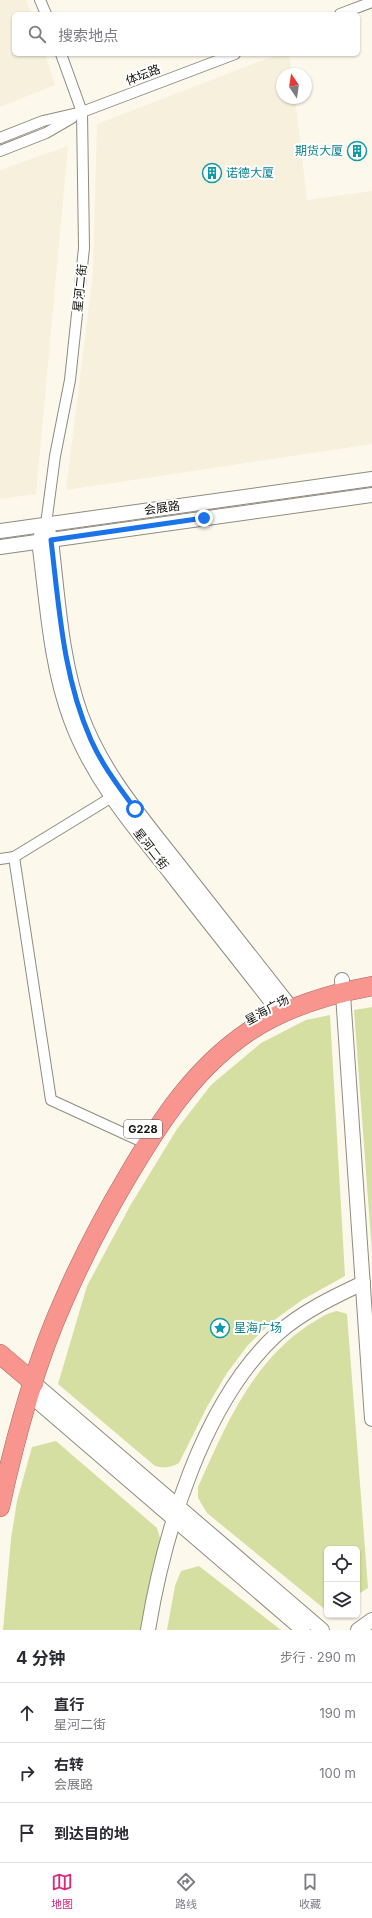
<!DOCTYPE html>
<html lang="zh">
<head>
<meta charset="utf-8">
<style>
  :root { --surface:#fff; --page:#f2f2f3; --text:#2b2b33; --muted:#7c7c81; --line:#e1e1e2; --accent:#db2777 }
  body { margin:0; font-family:Inter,"Noto Sans SC",sans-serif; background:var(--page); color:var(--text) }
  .controls { position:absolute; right:12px; bottom:12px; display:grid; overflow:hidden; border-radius:6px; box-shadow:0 1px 3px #0004 }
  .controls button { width:36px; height:36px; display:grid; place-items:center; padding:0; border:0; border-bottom:1px solid var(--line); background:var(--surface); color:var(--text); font:20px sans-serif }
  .compass { position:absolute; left:276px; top:68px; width:36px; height:36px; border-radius:50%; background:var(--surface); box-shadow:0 1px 3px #0004; rotate:347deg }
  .stop { position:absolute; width:12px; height:12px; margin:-9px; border:3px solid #1a73e8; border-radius:50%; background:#fff }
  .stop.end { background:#1a73e8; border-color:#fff; box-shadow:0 1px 4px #0008 }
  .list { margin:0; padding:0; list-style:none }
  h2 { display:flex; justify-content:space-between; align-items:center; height:52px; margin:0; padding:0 16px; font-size:17px }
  h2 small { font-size:13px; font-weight:400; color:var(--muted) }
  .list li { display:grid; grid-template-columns:26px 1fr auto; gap:12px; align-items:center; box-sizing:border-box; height:60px; padding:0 16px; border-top:1px solid var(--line) }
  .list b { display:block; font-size:15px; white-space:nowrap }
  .list p { margin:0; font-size:13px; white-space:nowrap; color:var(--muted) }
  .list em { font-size:13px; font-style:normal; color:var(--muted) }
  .icon { flex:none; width:22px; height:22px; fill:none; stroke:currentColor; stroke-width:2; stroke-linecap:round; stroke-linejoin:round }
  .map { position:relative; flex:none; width:372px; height:1630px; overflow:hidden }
  .search { position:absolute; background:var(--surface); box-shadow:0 1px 3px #0004; left:12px; right:12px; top:12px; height:44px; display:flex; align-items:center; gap:10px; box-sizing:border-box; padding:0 14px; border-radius:6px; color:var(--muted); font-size:15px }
  .sheet { height:232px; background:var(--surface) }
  nav { display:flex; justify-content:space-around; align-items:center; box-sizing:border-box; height:56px; border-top:1px solid var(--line); background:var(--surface); font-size:11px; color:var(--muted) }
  nav a { display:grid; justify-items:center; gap:2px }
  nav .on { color:var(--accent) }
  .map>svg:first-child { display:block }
  .built { fill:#f7f0dc }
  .green { fill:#d5dfa2 }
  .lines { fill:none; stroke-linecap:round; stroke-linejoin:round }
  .street-casing { stroke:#8f8b80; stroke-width:12 }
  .secondary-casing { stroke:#8f8b80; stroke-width:16 }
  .highway-casing { stroke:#a76761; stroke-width:20 }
  .street { stroke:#fff; stroke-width:10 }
  .secondary { stroke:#fff; stroke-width:14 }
  .highway { stroke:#f7958e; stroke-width:19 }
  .route { stroke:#1a73e8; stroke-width:5 }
  .labels { text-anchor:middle; stroke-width:4; stroke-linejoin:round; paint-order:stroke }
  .shield { fill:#fff; stroke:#5a5956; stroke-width:1 }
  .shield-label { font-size:11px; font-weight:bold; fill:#13120d }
  .street-label { font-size:12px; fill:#13120d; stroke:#fff }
  .culture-label { font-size:12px; fill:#0d838f; stroke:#fff; text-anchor:start }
</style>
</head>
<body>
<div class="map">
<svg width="372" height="1630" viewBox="0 0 372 1630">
  <rect width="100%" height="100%" fill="#fdf8ec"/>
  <g class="built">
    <path d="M 0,0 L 26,0 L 31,14 L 14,14 L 14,54 L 45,54 L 55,85 L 0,107 Z"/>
    <path d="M 279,54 L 289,54 L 292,74 L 282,74 L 282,98 L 295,98 L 307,200 L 372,191 L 372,444 L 66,490 L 93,272 L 97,124 Z"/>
    <path d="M 68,146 L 36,494 L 0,499 L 0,170 Z"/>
  </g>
  <g class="green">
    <path d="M 372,1007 L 372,1253 L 354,1010 Z"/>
    <path d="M 330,1015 L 345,1276 L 302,1300 L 273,1321 L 248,1345 L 227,1373 L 208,1405 L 179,1463 C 170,1468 164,1468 155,1466 L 58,1384 L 87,1286 L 130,1206 L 177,1129 L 211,1085 L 261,1043 L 306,1020 Z"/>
    <path d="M 337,1311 L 347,1314 L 368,1588 L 357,1595 L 357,1549 L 327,1549 L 327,1611 L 207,1513 L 198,1498 L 198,1487 C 225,1427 251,1364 307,1326 C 317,1320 326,1313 337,1311 Z"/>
    <path d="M 56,1441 L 157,1528 L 160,1538 L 144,1630 L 3,1630 L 11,1539 L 17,1501 L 32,1447 Z"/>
    <path d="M 199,1566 L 281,1630 L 167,1630 L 175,1586 L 181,1571 Z"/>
  </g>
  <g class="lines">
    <g class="street-casing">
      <g id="street">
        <path d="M 40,0 L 46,14"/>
        <path d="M 340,14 L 372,2"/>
        <path d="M 0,138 L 43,121 L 82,112 L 235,54"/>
        <path d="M 0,151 L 46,133 L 72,118"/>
        <path d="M 46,524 L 55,456 L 70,380 L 84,248 L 82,112 L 61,54"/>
        <path d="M 14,857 L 51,1100 L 147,1144"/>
        <path d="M 0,859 L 14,857 L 112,797"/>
      </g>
    </g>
    <g class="secondary-casing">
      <g id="secondary">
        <path d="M 46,524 L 39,541 C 47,600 50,664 71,720 C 92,777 131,824 169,871 C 206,919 244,966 281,1014"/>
        <path d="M 46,524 L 51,540 C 58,598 61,660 81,715 C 102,772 141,817 178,864 C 216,912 254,961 292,1009"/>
        <path d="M 0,531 L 372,479"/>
        <path d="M 0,547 L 372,495"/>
        <path d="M 342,980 L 372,1419"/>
        <path d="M 34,1383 L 322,1630"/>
        <path d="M 30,1395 L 303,1630"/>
        <path d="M 148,1630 C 164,1533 203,1402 277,1334 C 302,1312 333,1297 363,1283"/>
        <path d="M 358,1630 L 372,1620"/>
      </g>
    </g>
    <g class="highway-casing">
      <g id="highway">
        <path d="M 0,1354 L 34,1383"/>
        <path d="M 0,1507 C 15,1438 34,1367 63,1302 C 82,1258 104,1216 129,1174 C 161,1120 195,1068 248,1032 C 285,1007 329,994 372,986"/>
      </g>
    </g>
    <use href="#street" class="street"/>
    <use href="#secondary" class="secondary"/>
    <use href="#highway" class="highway"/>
  </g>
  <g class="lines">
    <path class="route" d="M 135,809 C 119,787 102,765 91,740 C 63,677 59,607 51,540 L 204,518"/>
  </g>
  <defs>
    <g id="building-ring" transform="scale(1)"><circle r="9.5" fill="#fff" stroke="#0f9aa8" stroke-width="1.5"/><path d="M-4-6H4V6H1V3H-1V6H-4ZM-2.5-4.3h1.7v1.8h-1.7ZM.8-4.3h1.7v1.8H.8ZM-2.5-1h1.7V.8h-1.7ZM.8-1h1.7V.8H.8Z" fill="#0f9aa8"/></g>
    <g id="sight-ring" transform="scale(1)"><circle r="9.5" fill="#fff" stroke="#0f9aa8" stroke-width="1.5"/><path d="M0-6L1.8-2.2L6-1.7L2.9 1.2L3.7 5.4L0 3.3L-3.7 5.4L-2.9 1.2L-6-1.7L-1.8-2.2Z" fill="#0f9aa8"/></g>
  </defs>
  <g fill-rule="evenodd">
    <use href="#building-ring" x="357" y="151"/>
    <use href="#building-ring" x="212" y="173"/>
    <use href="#sight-ring" x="220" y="1328"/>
  </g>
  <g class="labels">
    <rect class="shield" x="124" y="1120" width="38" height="18" rx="3"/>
    <g class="shield-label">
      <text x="143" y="1133">G228</text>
    </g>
    <g class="street-label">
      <text transform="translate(143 75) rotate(-21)" y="4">体坛路</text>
      <text transform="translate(80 288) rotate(-84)" y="4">星河二街</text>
      <text transform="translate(162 508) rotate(-8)" y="4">会展路</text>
      <text transform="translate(151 849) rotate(52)" y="4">星河二街</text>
      <text transform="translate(267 1010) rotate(-29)" y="4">星海广场</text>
    </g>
    <g class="culture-label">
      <text x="343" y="155" text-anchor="end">期货大厦</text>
      <text x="226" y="177">诺德大厦</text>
      <text x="234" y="1332">星海广场</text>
    </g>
  </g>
</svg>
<div class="controls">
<button><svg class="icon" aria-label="locate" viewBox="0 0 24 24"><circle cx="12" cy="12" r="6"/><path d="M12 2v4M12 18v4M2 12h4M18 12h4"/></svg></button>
<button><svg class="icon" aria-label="layers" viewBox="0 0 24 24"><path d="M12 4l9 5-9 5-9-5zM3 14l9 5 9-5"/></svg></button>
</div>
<svg class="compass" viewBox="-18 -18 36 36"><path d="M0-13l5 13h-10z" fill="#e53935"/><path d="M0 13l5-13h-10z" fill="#7c7c81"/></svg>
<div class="stop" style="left:135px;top:809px"></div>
<div class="stop end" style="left:204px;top:518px"></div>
<div class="search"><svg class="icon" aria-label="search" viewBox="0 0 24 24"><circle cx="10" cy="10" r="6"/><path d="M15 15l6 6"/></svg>搜索地点</div>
</div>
<section class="sheet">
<h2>4 分钟<small>步行 · 290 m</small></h2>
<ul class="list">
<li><svg class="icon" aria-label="ahead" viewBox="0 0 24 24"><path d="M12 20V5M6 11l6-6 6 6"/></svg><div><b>直行</b><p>星河二街</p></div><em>190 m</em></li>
<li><svg class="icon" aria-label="right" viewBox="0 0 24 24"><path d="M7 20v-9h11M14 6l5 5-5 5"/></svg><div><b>右转</b><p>会展路</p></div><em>100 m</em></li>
<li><svg class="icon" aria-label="arrive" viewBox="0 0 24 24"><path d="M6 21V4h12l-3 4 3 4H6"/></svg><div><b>到达目的地</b></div></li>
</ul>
</section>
<nav>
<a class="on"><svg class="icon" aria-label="map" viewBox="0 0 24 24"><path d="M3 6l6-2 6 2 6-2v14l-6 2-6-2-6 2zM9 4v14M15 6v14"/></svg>地图</a>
<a><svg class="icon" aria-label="directions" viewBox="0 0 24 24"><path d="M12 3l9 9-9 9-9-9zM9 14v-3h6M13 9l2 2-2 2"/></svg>路线</a>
<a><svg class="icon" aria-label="saved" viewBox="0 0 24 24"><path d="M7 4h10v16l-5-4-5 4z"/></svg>收藏</a>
</nav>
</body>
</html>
